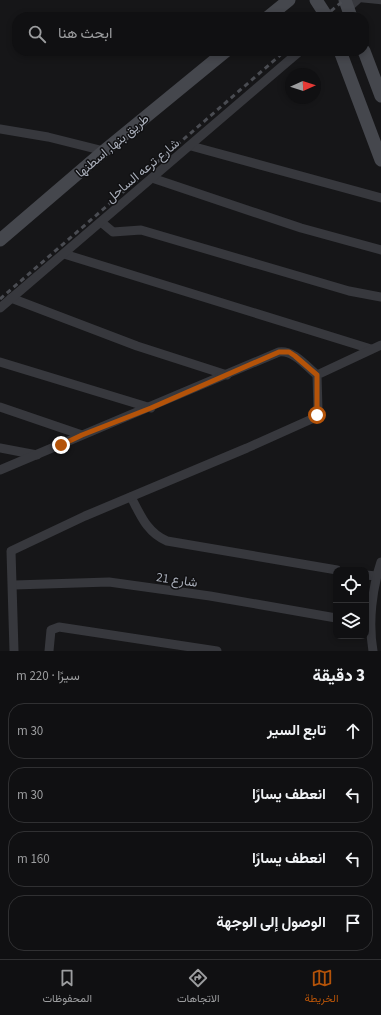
<!DOCTYPE html>
<html lang="ar">
<head>
<meta charset="utf-8">
<style>
  :root { --surface:#101012; --page:#19191b; --text:#f1f3f6; --muted:#9c9d9f; --line:#303032; --accent:#b45309 }
  body { margin:0; font-family:"Source Sans 3",Vazirmatn,sans-serif; background:var(--page); color:var(--text); direction:rtl }
  .controls { position:absolute; right:12px; bottom:12px; display:grid; overflow:hidden; border-radius:8px; box-shadow:0 2px 6px #0003 }
  .controls button { width:36px; height:36px; display:grid; place-items:center; padding:0; border:0; border-bottom:1px solid var(--line); background:var(--surface); color:var(--text); font:20px sans-serif }
  .compass { position:absolute; left:285px; top:68px; width:36px; height:36px; border-radius:50%; background:var(--surface); box-shadow:0 2px 6px #0003; rotate:87deg }
  .stop { position:absolute; width:12px; height:12px; margin:-9px; border:3px solid #b45309; border-radius:50%; background:#fff }
  .stop.end { background:#b45309; border-color:#fff; box-shadow:0 1px 4px #0008 }
  .list { margin:0; padding:0; list-style:none }
  h2 { display:flex; justify-content:space-between; align-items:center; height:52px; margin:0; padding:0 16px; font-size:17px }
  h2 small { font-size:13px; font-weight:400; color:var(--muted) }
  .list li { display:grid; grid-template-columns:26px 1fr auto; gap:12px; align-items:center; box-sizing:border-box; height:56px; margin:0 8px 8px; padding:0 8px; border:1px solid var(--line); border-radius:16px }
  .list b { display:block; font-size:15px; white-space:nowrap }
  .list em { font-size:13px; font-style:normal; color:var(--muted) }
  .icon { flex:none; width:22px; height:22px; fill:none; stroke:currentColor; stroke-width:2; stroke-linecap:round; stroke-linejoin:round }
  .map { position:relative; flex:none; width:381px; height:651px; overflow:hidden; direction:ltr }
  .search { position:absolute; background:var(--surface); box-shadow:0 2px 6px #0003; left:12px; right:12px; top:12px; height:44px; display:flex; align-items:center; gap:10px; box-sizing:border-box; padding:0 14px; border-radius:16px; color:var(--muted); font-size:15px }
  .sheet { height:308px; background:var(--surface) }
  nav { display:flex; justify-content:space-around; align-items:center; box-sizing:border-box; height:56px; border-top:1px solid var(--line); background:var(--surface); font-size:11px; color:var(--muted) }
  nav a { display:grid; justify-items:center; gap:2px }
  nav .on { color:var(--accent) }
  .map>svg:first-child { display:block }
  .lines { fill:none; stroke-linecap:round; stroke-linejoin:round }
  .lane { stroke:#37383d; stroke-width:4.5 }
  .street { stroke:#37383d; stroke-width:9 }
  .secondary { stroke:#45474d; stroke-width:13 }
  .rail { stroke:#4a4c52; stroke-width:3; stroke-dasharray:5 4; stroke-linecap:butt }
  .route { stroke:#b45309; stroke-width:5 }
  .labels { text-anchor:middle; stroke-width:3; stroke-linejoin:round; paint-order:stroke }
  .street-label { font-size:13px; fill:#a8adb8; stroke:#111113 }
</style>
</head>
<body>
<div class="map">
<svg width="381" height="651" viewBox="0 0 381 651">
  <rect width="100%" height="100%" fill="#161618"/>
  <g class="lines">
    <path class="lane" d="M 361,0 L 381,2"/>
    <g class="street">
      <path d="M 348,8 L 357,0"/>
      <path d="M 0,129 L 48,137 L 104,151"/>
      <path d="M 191,146 L 381,198"/>
      <path d="M 152,178 L 301,228 L 381,250"/>
      <path d="M 101,222 L 113,232 L 141,230 L 349,291 L 381,297"/>
      <path d="M 64,254 L 371,349"/>
      <path d="M 11,298 L 137,346 L 227,375"/>
      <path d="M 0,308 L 300,51"/>
      <path d="M 0,362 L 151,408"/>
      <path d="M 0,407 L 82,435"/>
      <path d="M 0,448 L 37,455"/>
      <path d="M 0,470 L 279,352 C 294,350 306,366 317,375"/>
      <path d="M 131,497 C 140,514 147,533 167,541 L 337,570"/>
      <path d="M 366,575 L 376,576"/>
      <path d="M 14,585 L 109,582 L 210,596 L 336,618"/>
      <path d="M 14,651 L 11,551 L 85,516 L 247,448 L 314,418 L 318,410 L 317,375 L 381,345"/>
      <path d="M 49,651 L 51,630 L 59,627 L 217,651"/>
      <path d="M 373,651 C 368,622 372,589 381,562"/>
    </g>
    <g class="secondary">
      <path d="M 316,0 L 327,17"/>
      <path d="M 345,0 L 351,17"/>
      <path d="M 268,17 L 289,0"/>
      <path d="M 340,51 L 381,160"/>
      <path d="M 364,51 L 381,96"/>
      <path d="M 0,240 L 104,151 L 226,51"/>
    </g>
    <g class="rail">
      <path d="M 324,17 L 344,0"/>
      <path d="M 0,299 L 285,51"/>
    </g>
  </g>
  <g class="lines">
    <path class="route" d="M 61,445 L 82,435 L 151,408 L 279,352 L 289,352 L 295,356 L 317,375 L 317,415"/>
  </g>
  <g class="labels">
    <g class="street-label">
      <text transform="translate(112 145) rotate(-40)" y="5">طريق بنها, اسطنها</text>
      <text transform="translate(142 170) rotate(-40)" y="5">شارع ترعه الساحل</text>
      <text transform="translate(177 579) rotate(8)" y="5">شارع 21</text>
    </g>
  </g>
</svg>
<div class="controls">
<button><svg class="icon" aria-label="locate" viewBox="0 0 24 24"><circle cx="12" cy="12" r="6"/><path d="M12 2v4M12 18v4M2 12h4M18 12h4"/></svg></button>
<button><svg class="icon" aria-label="layers" viewBox="0 0 24 24"><path d="M12 4l9 5-9 5-9-5zM3 14l9 5 9-5"/></svg></button>
</div>
<svg class="compass" viewBox="-18 -18 36 36"><path d="M0-13l5 13h-10z" fill="#e53935"/><path d="M0 13l5-13h-10z" fill="#9c9d9f"/></svg>
<div class="stop" style="left:317px;top:415px"></div>
<div class="stop end" style="left:61px;top:445px"></div>
<div class="search"><svg class="icon" aria-label="search" viewBox="0 0 24 24"><circle cx="10" cy="10" r="6"/><path d="M15 15l6 6"/></svg>ابحث هنا</div>
</div>
<section class="sheet">
<h2>3 دقيقة<small>سيرًا · 220 m</small></h2>
<ul class="list">
<li><svg class="icon" aria-label="ahead" viewBox="0 0 24 24"><path d="M12 20V5M6 11l6-6 6 6"/></svg><div><b>تابع السير</b></div><em>30 m</em></li>
<li><svg class="icon" aria-label="left" viewBox="0 0 24 24"><path d="M17 20v-9H6M10 6l-5 5 5 5"/></svg><div><b>انعطف يسارًا</b></div><em>30 m</em></li>
<li><svg class="icon" aria-label="left" viewBox="0 0 24 24"><path d="M17 20v-9H6M10 6l-5 5 5 5"/></svg><div><b>انعطف يسارًا</b></div><em>160 m</em></li>
<li><svg class="icon" aria-label="arrive" viewBox="0 0 24 24"><path d="M6 21V4h12l-3 4 3 4H6"/></svg><div><b>الوصول إلى الوجهة</b></div></li>
</ul>
</section>
<nav>
<a class="on"><svg class="icon" aria-label="map" viewBox="0 0 24 24"><path d="M3 6l6-2 6 2 6-2v14l-6 2-6-2-6 2zM9 4v14M15 6v14"/></svg>الخريطة</a>
<a><svg class="icon" aria-label="directions" viewBox="0 0 24 24"><path d="M12 3l9 9-9 9-9-9zM9 14v-3h6M13 9l2 2-2 2"/></svg>الاتجاهات</a>
<a><svg class="icon" aria-label="saved" viewBox="0 0 24 24"><path d="M7 4h10v16l-5-4-5 4z"/></svg>المحفوظات</a>
</nav>
</body>
</html>
